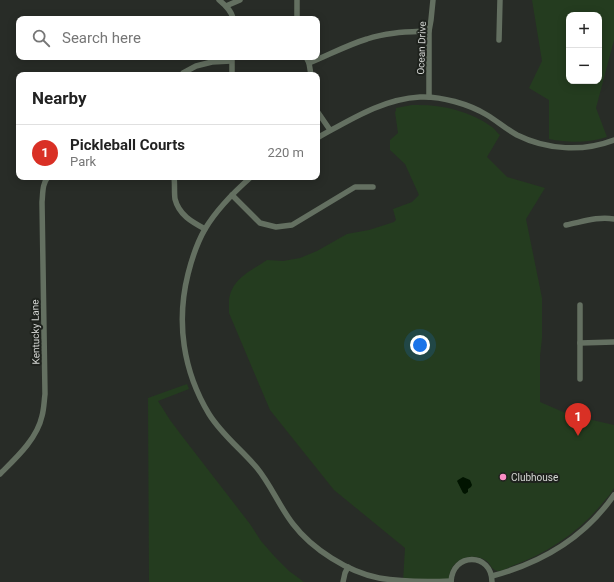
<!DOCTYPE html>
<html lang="en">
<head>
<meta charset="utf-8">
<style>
  :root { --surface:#fff; --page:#f6f6f6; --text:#222; --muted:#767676; --line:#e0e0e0; --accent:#d93025 }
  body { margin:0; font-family:Roboto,sans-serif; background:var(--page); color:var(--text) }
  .controls { position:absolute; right:12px; top:12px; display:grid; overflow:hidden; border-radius:8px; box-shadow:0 2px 10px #0003 }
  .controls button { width:36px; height:36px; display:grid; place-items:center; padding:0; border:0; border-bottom:1px solid var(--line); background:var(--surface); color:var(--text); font:20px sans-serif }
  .you { position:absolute; left:420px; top:345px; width:14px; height:14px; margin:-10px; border:3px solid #fff; border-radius:50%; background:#1a73e8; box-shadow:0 0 0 6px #1a73e833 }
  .badge { display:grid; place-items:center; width:26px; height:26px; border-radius:50%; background:var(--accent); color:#fff; font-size:13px; font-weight:700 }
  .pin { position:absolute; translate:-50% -33px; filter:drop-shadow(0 1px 2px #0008) }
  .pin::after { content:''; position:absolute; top:21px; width:14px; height:12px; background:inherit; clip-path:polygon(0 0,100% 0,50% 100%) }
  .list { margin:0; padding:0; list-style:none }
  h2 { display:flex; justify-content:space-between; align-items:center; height:52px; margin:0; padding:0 16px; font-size:17px }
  h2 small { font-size:13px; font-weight:400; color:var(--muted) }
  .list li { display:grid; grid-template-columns:26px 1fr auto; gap:12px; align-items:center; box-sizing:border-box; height:56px; padding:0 16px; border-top:1px solid var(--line) }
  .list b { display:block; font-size:15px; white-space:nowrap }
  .list p { margin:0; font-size:13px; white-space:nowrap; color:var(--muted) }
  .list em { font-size:13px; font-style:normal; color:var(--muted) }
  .icon { flex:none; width:22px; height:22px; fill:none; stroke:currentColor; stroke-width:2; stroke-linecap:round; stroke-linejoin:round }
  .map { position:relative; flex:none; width:614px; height:582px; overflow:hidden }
  .search { position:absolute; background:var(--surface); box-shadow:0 2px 10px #0003; left:16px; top:16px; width:304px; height:44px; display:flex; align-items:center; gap:10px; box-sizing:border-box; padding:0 14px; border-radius:8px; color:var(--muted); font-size:15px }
  .panel { position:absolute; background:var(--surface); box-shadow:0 2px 10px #0003; left:16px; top:72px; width:304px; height:108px; border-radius:8px }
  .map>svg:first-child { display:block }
  .green { fill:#243c1f; fill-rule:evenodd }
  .water { fill:#011400 }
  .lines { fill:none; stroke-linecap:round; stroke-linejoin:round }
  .street { stroke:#647061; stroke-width:5.5 }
  .poi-dot { fill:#fb8fc4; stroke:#1e221d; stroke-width:1.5 }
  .labels { text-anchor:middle; stroke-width:4; stroke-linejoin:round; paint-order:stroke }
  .street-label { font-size:10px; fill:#d5d7d4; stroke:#1e221d }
  .poi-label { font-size:10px; fill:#d5d7d4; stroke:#1e221d; text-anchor:start }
</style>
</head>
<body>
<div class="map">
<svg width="614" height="582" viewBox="0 0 614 582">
  <rect width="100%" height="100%" fill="#282c27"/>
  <g class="green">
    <path d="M 532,0 L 614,0 L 614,40 L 596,108 L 607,137 C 587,143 569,143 549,139 L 549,100 L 529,88 L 542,61 ZM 569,15 L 599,15 L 599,81 L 569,81 Z"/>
    <path d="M 412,105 C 440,104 469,110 492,127 C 495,129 497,133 500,135 L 487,157 L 507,177 L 545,188 L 526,219 L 542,298 L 542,338 L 540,356 L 540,402 L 570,415 L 614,425 C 614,441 614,457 614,473 C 614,477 614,484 614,488 C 612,492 608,497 605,500 C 581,531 548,553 512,566 C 508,568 502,571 498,571 C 493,570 491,567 489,563 C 484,558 476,556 469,557 C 456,559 448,569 449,582 L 403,582 L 405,548 L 334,490 L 270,410 L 229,313 C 229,309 229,304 229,300 C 232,278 251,271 267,260 L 283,261 L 300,258 L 317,251 L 347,234 L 369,230 L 394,222 L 396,220 L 393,209 L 412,202 L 419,195 L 405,164 L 390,150 L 390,140 L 398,133 L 395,112 L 396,111 L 396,108 Z"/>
    <path d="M 187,384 L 189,389 L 158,401 L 170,420 L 182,436 L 250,524 L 261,541 L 275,557 L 289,571 L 304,582 L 149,582 L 148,398 Z"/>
  </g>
  <path class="water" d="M 463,477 L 470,480 L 472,485 L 471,487 L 468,489 L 468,492 L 465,494 L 463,493 L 457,481 L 458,480 Z"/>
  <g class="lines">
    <g class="street">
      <path d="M 219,0 C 225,5 232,11 233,19"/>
      <path d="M 226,6 L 240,0"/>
      <path d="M 297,19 L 297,0"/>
      <path d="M 499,40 L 500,0"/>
      <path d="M 306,57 L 309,63 L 311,75"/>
      <path d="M 309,63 C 329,55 347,45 367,39 C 387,32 408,32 429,31"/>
      <path d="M 182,75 L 183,73 L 196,66 L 212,62 L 231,61"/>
      <path d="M 232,75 L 232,57"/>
      <path d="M 429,97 L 429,31 L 431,20 L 433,0"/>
      <path d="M 317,111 L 330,130"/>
      <path d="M 317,138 C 350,120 382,99 420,97 C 441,96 469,104 487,115 C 497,121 506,129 517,135 C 547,150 583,152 614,140"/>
      <path d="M 174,177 C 175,184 174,192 175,199 C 179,215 192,222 205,229"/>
      <path d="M 251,177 C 234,192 217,209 205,229 C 197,243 192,258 188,274 C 176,322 183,371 209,414 C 222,435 241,449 257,468 C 271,485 279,506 293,524 C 312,549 348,572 379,578 C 402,582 427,582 451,581"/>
      <path d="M 232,195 L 260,223 L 276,227 L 292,225 L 355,187 L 373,187"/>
      <path d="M 566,225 C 582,222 598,216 614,219"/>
      <path d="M 580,343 L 614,342"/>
      <path d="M 580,379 L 580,305"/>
      <path d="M 0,474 C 16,458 37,439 42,416 C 44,409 44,402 45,394 L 42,202 C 43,193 42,184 48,177"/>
      <path d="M 492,576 C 541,563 585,537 614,495"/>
      <path d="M 343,582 L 345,573 L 348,567"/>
      <path d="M 451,582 C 452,552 492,552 492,582"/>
    </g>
  </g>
  <circle class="poi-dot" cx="503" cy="477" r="4"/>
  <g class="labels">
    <g class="street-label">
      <text transform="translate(421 48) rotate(-88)" y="4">Ocean Drive</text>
      <text transform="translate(35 332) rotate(-91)" y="4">Kentucky Lane</text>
    </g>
    <g class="poi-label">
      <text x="511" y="481">Clubhouse</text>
    </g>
  </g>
</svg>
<div class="controls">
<button>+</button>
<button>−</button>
</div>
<div class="you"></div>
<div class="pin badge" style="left:578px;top:436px">1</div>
<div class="search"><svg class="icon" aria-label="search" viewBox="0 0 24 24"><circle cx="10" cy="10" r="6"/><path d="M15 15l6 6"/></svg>Search here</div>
<section class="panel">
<h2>Nearby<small></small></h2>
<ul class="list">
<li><span class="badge">1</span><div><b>Pickleball Courts</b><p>Park</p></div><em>220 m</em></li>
</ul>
</section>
</div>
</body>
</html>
